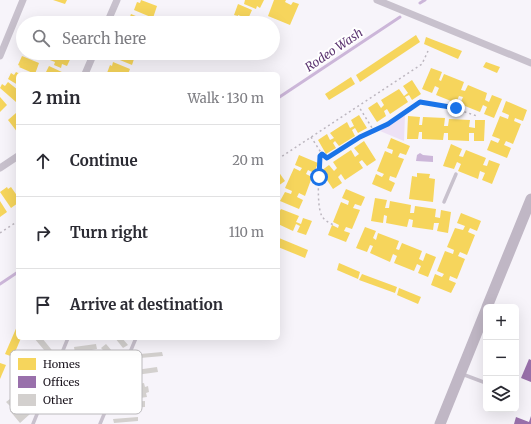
<!DOCTYPE html>
<html lang="en">
<head>
<meta charset="utf-8">
<style>
  :root { --surface:#fff; --page:#f2f2f3; --text:#2b2b33; --muted:#7c7c81; --line:#e1e1e2 }
  body { margin:0; font-family:Merriweather,serif; background:var(--page); color:var(--text) }
  .controls { position:absolute; right:12px; bottom:12px; display:grid; overflow:hidden; border-radius:6px; box-shadow:0 4px 16px #0002 }
  .controls button { width:36px; height:36px; display:grid; place-items:center; padding:0; border:0; border-bottom:1px solid var(--line); background:var(--surface); color:var(--text); font:20px sans-serif }
  .stop { position:absolute; width:12px; height:12px; margin:-9px; border:3px solid #1a73e8; border-radius:50%; background:#fff }
  .stop.end { background:#1a73e8; border-color:#fff; box-shadow:0 1px 4px #0008 }
  .list { margin:0; padding:0; list-style:none }
  h2 { display:flex; justify-content:space-between; align-items:center; height:52px; margin:0; padding:0 16px; font-size:17px }
  h2 small { font-size:13px; font-weight:400; color:var(--muted) }
  .list li { display:grid; grid-template-columns:26px 1fr auto; gap:12px; align-items:center; box-sizing:border-box; height:72px; padding:0 16px; border-top:1px solid var(--line) }
  .list b { display:block; font-size:15px; white-space:nowrap }
  .list em { font-size:13px; font-style:normal; color:var(--muted) }
  .icon { flex:none; width:22px; height:22px; fill:none; stroke:currentColor; stroke-width:2; stroke-linecap:round; stroke-linejoin:round }
  .map { position:relative; flex:none; width:531px; height:424px; overflow:hidden }
  .search { position:absolute; background:var(--surface); box-shadow:0 4px 16px #0002; left:16px; top:16px; width:264px; height:44px; display:flex; align-items:center; gap:10px; box-sizing:border-box; padding:0 14px; border-radius:22px; color:var(--muted); font-size:15px }
  .panel { position:absolute; background:var(--surface); box-shadow:0 4px 16px #0002; left:16px; top:72px; width:264px; height:268px; border-radius:6px }
  .map>svg:first-child { display:block }
  .green { fill:#ede1f5 }
  .water { fill:#ccb6d9 }
  .homes { fill:#f6d55c }
  .offices { fill:#9970ab }
  .lines { fill:none; stroke-linecap:round; stroke-linejoin:round }
  .stream { stroke:#ccb6d9; stroke-width:3 }
  .building { fill:#d3d0ce }
  .path { stroke:#bcb6bf; stroke-width:1.5; stroke-dasharray:2 3; stroke-linecap:butt }
  .lane { stroke:#c8c1cd; stroke-width:3.5 }
  .street { stroke:#c8c1cd; stroke-width:7 }
  .secondary { stroke:#c0b7c5; stroke-width:11 }
  .route { stroke:#1a73e8; stroke-width:5 }
  .labels { text-anchor:middle; stroke-width:4; stroke-linejoin:round; paint-order:stroke }
  .water-label { font-size:12px; font-style:italic; fill:#5c3571; stroke:#fff }
  .key { fill:#fff; stroke:#bbb9bc; stroke-width:1 }
  .key-label { font-size:11px; fill:#1c161f }
</style>
</head>
<body>
<div class="map">
<svg width="531" height="424" viewBox="0 0 531 424">
  <rect width="100%" height="100%" fill="#f7f4fa"/>
  <path class="green" d="M 405,115 L 404,141 L 380,131 Z"/>
  <path class="water" d="M 420,153 L 423,155 L 433,156 L 433,162 L 416,161 L 417,155 Z"/>
  <g class="homes">
    <path d="M 53,0 L 67,0 L 65,4 Z"/>
    <path d="M 141,0 L 157,6 L 153,18 L 134,10 L 137,2 L 140,3 Z"/>
    <path d="M 245,0 L 264,0 L 260,8 L 257,6 L 256,9 L 244,4 Z"/>
    <path d="M 274,0 L 286,0 L 285,2 L 291,5 L 293,2 L 299,4 L 290,25 L 268,16 Z"/>
    <path d="M 238,4 L 252,10 L 248,19 L 238,15 L 238,16 L 234,15 Z"/>
    <path d="M 131,14 L 150,22 L 149,23 L 128,22 Z"/>
    <path d="M 416,35 L 420,42 L 360,82 L 356,75 Z"/>
    <path d="M 426,37 L 462,51 L 458,59 L 424,44 Z"/>
    <path d="M 32,53 L 73,53 L 67,66 L 62,64 L 61,68 L 54,65 L 55,62 Z"/>
    <path d="M 113,53 L 136,53 L 132,65 L 115,58 L 117,55 Z"/>
    <path d="M 22,56 L 39,63 L 35,74 L 19,67 L 20,66 L 18,65 Z"/>
    <path d="M 113,62 L 130,69 L 128,74 L 110,74 L 107,73 L 110,65 L 112,66 Z"/>
    <path d="M 486,62 L 500,67 L 497,73 L 483,67 Z"/>
    <path d="M 49,66 L 64,73 L 64,74 L 45,74 Z"/>
    <path d="M 431,68 L 442,72 L 439,80 L 441,81 L 444,74 L 464,82 L 461,90 L 465,91 L 468,85 L 487,93 L 485,100 L 489,102 L 492,95 L 502,99 L 494,118 L 484,114 L 487,107 L 483,105 L 480,112 L 460,104 L 463,97 L 459,96 L 456,103 L 436,95 L 439,88 L 435,86 L 432,93 L 422,89 Z"/>
    <path d="M 16,72 L 20,74 L 18,74 L 18,85 L 8,79 L 11,73 L 14,75 Z"/>
    <path d="M 351,77 L 355,84 L 329,100 L 325,94 Z"/>
    <path d="M 412,80 L 421,94 L 412,100 L 409,95 L 405,97 L 408,102 L 390,114 L 387,109 L 384,111 L 386,116 L 377,122 L 368,108 L 377,102 L 381,108 L 384,105 L 381,100 L 399,89 L 404,96 L 408,93 L 403,86 Z"/>
    <path d="M 8,82 L 18,90 L 18,100 L 16,102 L 0,88 L 2,84 L 5,86 Z"/>
    <path d="M 0,97 L 7,105 L 0,112 Z"/>
    <path d="M 506,101 L 527,110 L 523,121 L 515,118 L 514,121 L 521,124 L 513,144 L 506,141 L 504,145 L 511,148 L 507,158 L 487,150 L 491,140 L 498,143 L 500,139 L 492,136 L 500,116 L 508,119 L 509,115 L 502,112 Z"/>
    <path d="M 16,113 L 18,116 L 18,133 L 8,120 Z"/>
    <path d="M 359,115 L 367,128 L 358,133 L 355,128 L 352,130 L 355,136 L 339,146 L 335,141 L 333,143 L 336,148 L 326,154 L 318,140 L 327,134 L 330,140 L 334,138 L 330,133 L 347,122 L 350,128 L 354,126 L 351,120 Z"/>
    <path d="M 408,116 L 420,117 L 419,125 L 422,125 L 423,117 L 445,118 L 444,126 L 448,126 L 449,119 L 470,120 L 469,127 L 475,128 L 475,120 L 485,120 L 484,141 L 474,141 L 474,133 L 469,133 L 469,141 L 448,140 L 448,133 L 444,133 L 443,140 L 422,139 L 422,132 L 419,132 L 418,139 L 407,139 Z"/>
    <path d="M 391,138 L 410,146 L 406,155 L 400,153 L 398,157 L 404,159 L 396,178 L 390,176 L 389,180 L 395,183 L 391,192 L 372,184 L 376,174 L 382,177 L 384,174 L 377,171 L 385,151 L 392,154 L 393,150 L 387,148 Z"/>
    <path d="M 364,141 L 376,160 L 367,166 L 362,160 L 359,162 L 363,168 L 345,180 L 341,174 L 338,177 L 342,183 L 333,189 L 321,171 L 329,165 L 334,171 L 337,168 L 333,162 L 351,150 L 355,157 L 359,154 L 354,148 Z"/>
    <path d="M 451,144 L 462,149 L 459,156 L 463,157 L 466,150 L 486,158 L 483,165 L 487,166 L 489,160 L 500,164 L 492,184 L 482,180 L 485,173 L 480,171 L 478,179 L 458,171 L 461,164 L 457,162 L 454,169 L 443,166 Z"/>
    <path d="M 299,155 L 318,163 L 314,173 L 308,170 L 306,174 L 312,177 L 305,196 L 299,193 L 297,197 L 303,200 L 299,209 L 280,201 L 285,192 L 291,194 L 292,191 L 285,188 L 294,168 L 300,171 L 302,168 L 295,165 Z"/>
    <path d="M 278,171 L 285,181 L 278,186 Z"/>
    <path d="M 417,173 L 430,174 L 429,178 L 435,179 L 433,202 L 409,199 L 412,176 L 417,177 Z"/>
    <path d="M 7,187 L 8,189 L 11,187 L 18,197 L 18,203 L 11,208 L 0,192 Z"/>
    <path d="M 346,189 L 365,197 L 361,206 L 355,204 L 353,208 L 360,210 L 352,229 L 346,227 L 344,231 L 350,233 L 346,242 L 328,235 L 332,225 L 338,228 L 339,225 L 333,222 L 341,202 L 348,205 L 349,201 L 342,198 Z"/>
    <path d="M 375,198 L 387,200 L 385,208 L 389,208 L 390,201 L 411,205 L 410,213 L 414,213 L 415,206 L 436,209 L 435,217 L 440,218 L 441,210 L 451,212 L 448,233 L 437,231 L 439,223 L 434,223 L 433,230 L 412,227 L 413,220 L 409,219 L 407,227 L 386,223 L 387,216 L 384,215 L 383,223 L 371,221 Z"/>
    <path d="M 0,201 L 7,212 L 0,217 Z"/>
    <path d="M 281,209 L 299,216 L 296,222 L 301,224 L 303,218 L 312,221 L 306,235 L 297,232 L 300,226 L 296,224 L 293,231 L 278,224 L 278,214 Z"/>
    <path d="M 461,213 L 481,221 L 477,231 L 470,228 L 468,232 L 475,235 L 467,255 L 460,252 L 458,256 L 465,259 L 457,279 L 450,276 L 449,280 L 456,283 L 451,293 L 431,285 L 435,274 L 442,277 L 444,274 L 437,271 L 445,251 L 453,254 L 454,250 L 447,247 L 455,228 L 463,230 L 465,226 L 457,223 Z"/>
    <path d="M 365,227 L 376,231 L 373,238 L 376,240 L 378,233 L 399,241 L 396,249 L 399,250 L 402,243 L 422,251 L 419,259 L 423,261 L 426,253 L 436,257 L 428,277 L 418,273 L 421,266 L 417,264 L 414,271 L 394,263 L 397,256 L 393,254 L 390,262 L 370,253 L 373,246 L 370,245 L 367,252 L 356,248 Z"/>
    <path d="M 279,238 L 308,250 L 305,258 L 278,247 Z"/>
    <path d="M 339,263 L 360,272 L 358,279 L 337,270 Z"/>
    <path d="M 362,274 L 397,287 L 395,293 L 359,280 Z"/>
    <path d="M 399,288 L 421,297 L 418,304 L 397,295 Z"/>
    <path d="M 18,324 L 18,338 L 21,338 L 13,357 L 5,354 Z"/>
    <path d="M 0,363 L 6,365 L 0,379 Z"/>
  </g>
  <g class="offices">
    <path d="M 529,359 L 531,360 L 531,382 L 521,378 Z"/>
    <path d="M 531,416 L 531,424 L 514,424 L 516,417 L 529,422 Z"/>
  </g>
  <g class="lines">
    <g class="stream">
      <path d="M 420,3 L 425,0"/>
      <path d="M 278,98 L 400,17"/>
      <path d="M 0,284 L 18,272"/>
    </g>
  </g>
  <g class="building">
    <path d="M 34,338 L 42,338 L 55,354 L 50,357 Z"/>
    <path d="M 115,338 L 122,338 L 128,345 L 123,348 Z"/>
    <path d="M 96,344 L 97,349 L 75,353 L 74,347 Z"/>
    <path d="M 106,344 L 119,359 L 114,362 L 101,348 Z"/>
    <path d="M 162,352 L 163,356 L 140,358 L 140,354 Z"/>
    <path d="M 157,367 L 158,372 L 136,375 L 136,370 Z"/>
    <path d="M 144,383 L 145,387 L 148,386 L 149,392 L 146,393 L 147,397 L 133,399 L 131,385 Z"/>
    <path d="M 15,395 L 30,414 L 20,423 L 10,411 L 13,409 L 6,402 Z"/>
    <path d="M 145,401 L 145,407 L 125,408 L 125,402 Z"/>
    <path d="M 138,417 L 138,421 L 114,423 L 113,419 Z"/>
  </g>
  <g class="lines">
    <g class="path">
      <path d="M 374,131 L 387,124 L 420,102 L 456,109 L 477,116"/>
      <path d="M 311,137 L 322,154 L 327,158 L 360,137 L 374,131 L 359,107"/>
      <path d="M 322,154 L 320,157 C 319,168 316,207 322,216 C 324,220 329,223 334,225"/>
      <path d="M 278,159 L 422,64 L 428,51"/>
      <path d="M 0,233 L 18,221"/>
    </g>
    <g class="lane">
      <path d="M 444,202 L 456,174"/>
      <path d="M 462,374 L 486,383"/>
      <path d="M 33,424 L 68,338"/>
      <path d="M 100,424 L 136,338"/>
    </g>
    <g class="street">
      <path d="M 377,0 L 531,63"/>
      <path d="M 107,23 L 117,0"/>
      <path d="M 0,56 L 23,0"/>
      <path d="M 85,74 L 94,53"/>
      <path d="M 0,168 L 18,156"/>
    </g>
    <g class="secondary">
      <path d="M 487,307 L 531,199"/>
      <path d="M 440,424 L 486,310"/>
    </g>
  </g>
  <g class="lines">
    <path class="route" d="M 319,177 L 320,156 L 322,154 L 327,158 L 360,137 L 388,124 L 420,102 L 456,108"/>
  </g>
  <g class="labels">
    <g class="water-label">
      <text transform="translate(334 50) rotate(-34)" y="4">Rodeo Wash</text>
    </g>
  </g>
  <rect x="10" y="350" width="132" height="64" rx="6" class="key"/>
  <rect x="18" y="358" width="18" height="12" fill="#f6d55c"/>
  <rect x="18" y="376" width="18" height="12" fill="#9970ab"/>
  <rect x="18" y="394" width="18" height="12" fill="#d3d0ce"/>
  <g class="key-label">
    <text x="43" y="368">Homes</text>
    <text x="43" y="386">Offices</text>
    <text x="43" y="404">Other</text>
  </g>
</svg>
<div class="controls">
<button>+</button>
<button>−</button>
<button><svg class="icon" aria-label="layers" viewBox="0 0 24 24"><path d="M12 4l9 5-9 5-9-5zM3 14l9 5 9-5"/></svg></button>
</div>
<div class="stop" style="left:319px;top:177px"></div>
<div class="stop end" style="left:456px;top:108px"></div>
<div class="search"><svg class="icon" aria-label="search" viewBox="0 0 24 24"><circle cx="10" cy="10" r="6"/><path d="M15 15l6 6"/></svg>Search here</div>
<section class="panel">
<h2>2 min<small>Walk · 130 m</small></h2>
<ul class="list">
<li><svg class="icon" aria-label="ahead" viewBox="0 0 24 24"><path d="M12 20V5M6 11l6-6 6 6"/></svg><div><b>Continue</b></div><em>20 m</em></li>
<li><svg class="icon" aria-label="right" viewBox="0 0 24 24"><path d="M7 20v-9h11M14 6l5 5-5 5"/></svg><div><b>Turn right</b></div><em>110 m</em></li>
<li><svg class="icon" aria-label="arrive" viewBox="0 0 24 24"><path d="M6 21V4h12l-3 4 3 4H6"/></svg><div><b>Arrive at destination</b></div></li>
</ul>
</section>
</div>
</body>
</html>
